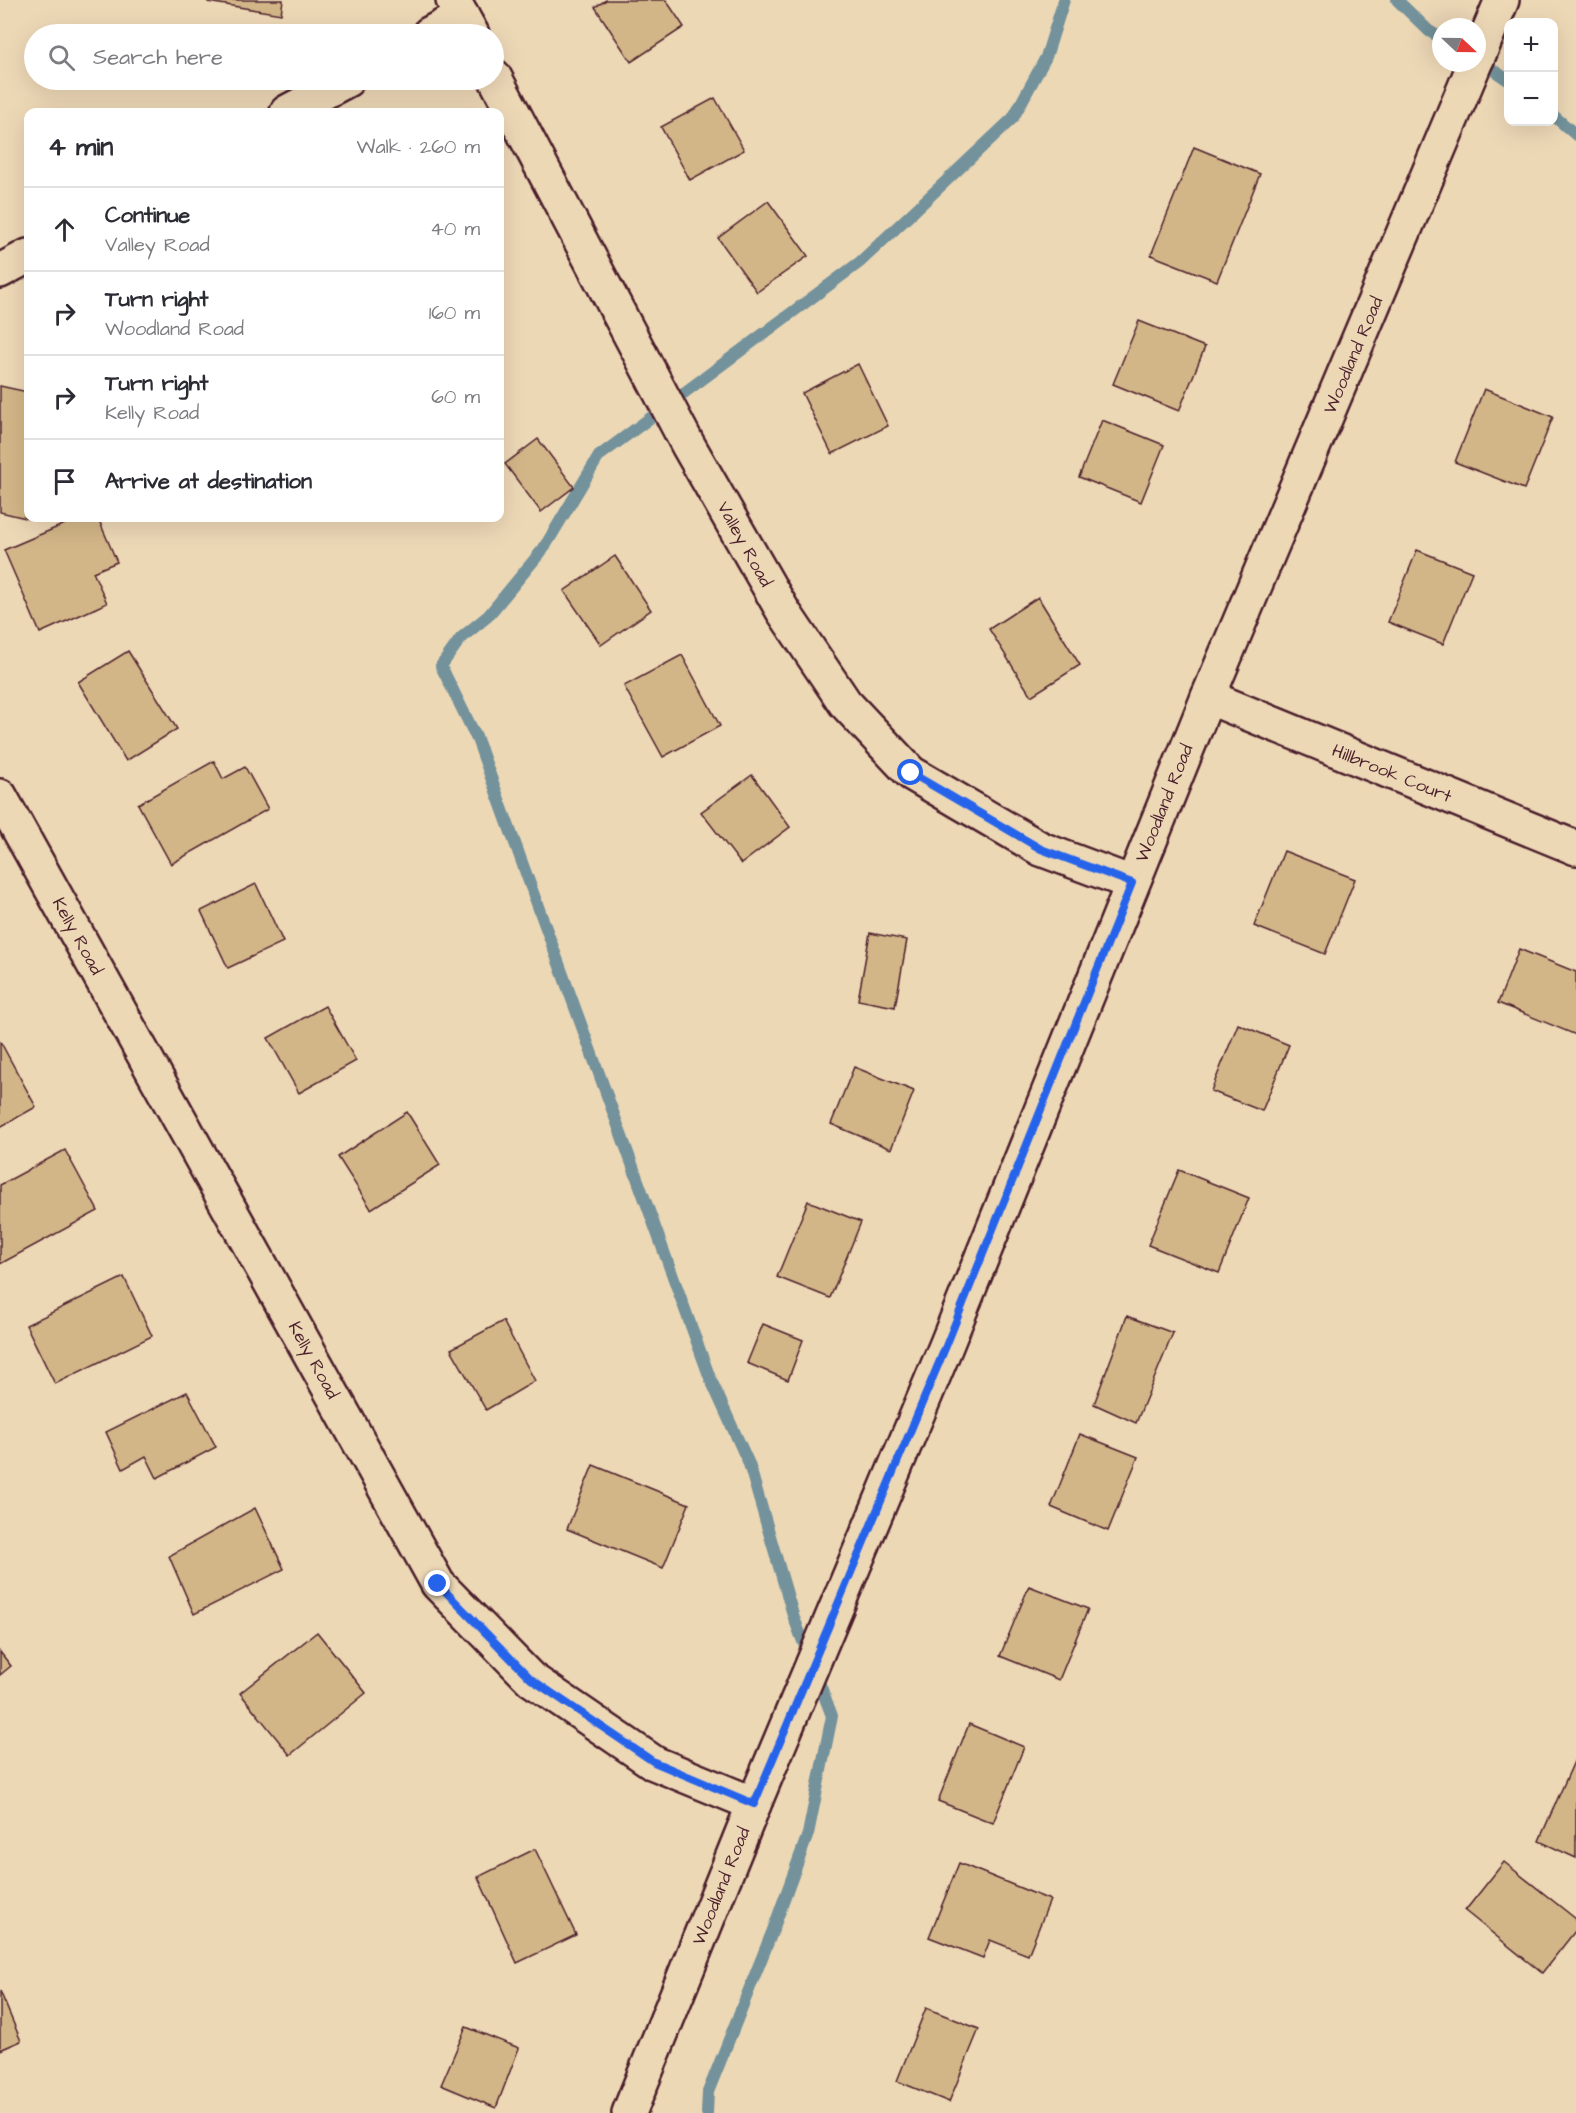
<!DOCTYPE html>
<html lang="en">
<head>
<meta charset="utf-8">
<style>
  :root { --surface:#fff; --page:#f7f7f7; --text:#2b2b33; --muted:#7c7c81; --line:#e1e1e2 }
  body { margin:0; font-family:"Architects Daughter",sans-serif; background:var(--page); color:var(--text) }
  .controls { position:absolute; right:18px; top:18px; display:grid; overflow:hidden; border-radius:12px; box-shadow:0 6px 24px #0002 }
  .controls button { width:54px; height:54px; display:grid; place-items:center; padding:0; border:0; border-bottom:2px solid var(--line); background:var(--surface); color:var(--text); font:30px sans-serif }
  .compass { position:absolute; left:1432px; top:18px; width:54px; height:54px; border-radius:50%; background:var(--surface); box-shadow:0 6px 24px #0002; rotate:112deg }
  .stop { position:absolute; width:18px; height:18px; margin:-14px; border:4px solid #2563eb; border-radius:50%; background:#fff }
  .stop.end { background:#2563eb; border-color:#fff; box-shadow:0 2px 6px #0008 }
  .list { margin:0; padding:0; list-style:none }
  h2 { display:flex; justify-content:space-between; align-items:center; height:78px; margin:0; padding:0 24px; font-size:26px }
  h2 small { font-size:20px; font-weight:400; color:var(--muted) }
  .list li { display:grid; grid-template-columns:39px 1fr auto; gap:18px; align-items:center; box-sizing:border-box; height:84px; padding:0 24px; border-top:2px solid var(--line) }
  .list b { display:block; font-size:22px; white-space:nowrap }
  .list p { margin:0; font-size:20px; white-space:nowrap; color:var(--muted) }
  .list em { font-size:20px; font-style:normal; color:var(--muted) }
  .icon { flex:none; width:33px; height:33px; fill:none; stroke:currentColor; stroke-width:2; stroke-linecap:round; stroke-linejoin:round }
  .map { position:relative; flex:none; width:1576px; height:2113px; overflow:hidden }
  .search { position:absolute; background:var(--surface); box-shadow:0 6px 24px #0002; left:24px; top:24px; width:480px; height:66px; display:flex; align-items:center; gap:15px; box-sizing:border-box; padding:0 21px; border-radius:33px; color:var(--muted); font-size:22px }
  .panel { position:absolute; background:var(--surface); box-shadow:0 6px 24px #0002; left:24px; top:108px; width:480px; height:414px; border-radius:12px }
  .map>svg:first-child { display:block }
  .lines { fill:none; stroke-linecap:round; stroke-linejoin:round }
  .stream { stroke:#73929b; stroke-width:12 }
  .building { fill:#d3b688; stroke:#4a1f2b; stroke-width:1.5 }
  .minor-casing { stroke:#4a1f2b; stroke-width:38 }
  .minor { stroke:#edd8b6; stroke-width:33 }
  .route { stroke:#2563eb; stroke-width:8 }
  .labels { text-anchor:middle; stroke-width:4.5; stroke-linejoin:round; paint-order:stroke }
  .street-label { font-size:18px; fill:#4a1f2b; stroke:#edd8b6 }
</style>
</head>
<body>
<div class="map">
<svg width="1576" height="2113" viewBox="0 0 1576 2113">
  <rect width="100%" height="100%" fill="#edd8b6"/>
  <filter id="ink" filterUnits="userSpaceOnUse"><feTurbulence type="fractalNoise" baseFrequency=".0167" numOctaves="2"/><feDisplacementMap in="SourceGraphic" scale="12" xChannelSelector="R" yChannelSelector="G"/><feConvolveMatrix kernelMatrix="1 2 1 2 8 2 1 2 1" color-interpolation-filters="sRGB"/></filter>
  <g filter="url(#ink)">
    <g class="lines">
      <g class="stream">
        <path d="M 1397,0 L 1429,31 L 1441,38"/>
        <path d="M 1477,59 L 1508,80"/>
        <path d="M 1554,116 L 1576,135"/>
        <path d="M 809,1657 L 794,1618 L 749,1464 L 710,1378 L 477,739 L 441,666 L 461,638 L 488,616 L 544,548 L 599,456 L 860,262 L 1013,118 L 1046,57 L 1064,0"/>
        <path d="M 707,2113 L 708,2092 L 773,1930 L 808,1834 L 832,1716 L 816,1674"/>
      </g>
    </g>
    <g class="building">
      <path d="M 208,0 L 283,0 L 281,14 L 208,2 Z"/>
      <path d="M 606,0 L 666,0 L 684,27 L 631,62 L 595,7 Z"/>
      <path d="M 715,98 L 744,150 L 690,180 L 661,127 Z"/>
      <path d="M 1194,147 L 1260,174 L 1217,281 L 1151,255 Z"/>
      <path d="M 768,201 L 808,256 L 757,292 L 718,238 Z"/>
      <path d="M 1139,321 L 1205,347 L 1179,411 L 1113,384 Z"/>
      <path d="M 858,364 L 888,426 L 832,454 L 802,393 Z"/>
      <path d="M 0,386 L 28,392 L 30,519 L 0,512 Z"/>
      <path d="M 1484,389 L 1553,417 L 1524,489 L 1455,462 Z"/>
      <path d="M 1102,420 L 1164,445 L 1141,502 L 1079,477 Z"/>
      <path d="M 538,439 L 574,487 L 541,512 L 505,464 Z"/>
      <path d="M 79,518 L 98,518 L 117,562 L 93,572 L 107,603 L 40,633 L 4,550 Z"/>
      <path d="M 1417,550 L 1472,572 L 1443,644 L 1388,622 Z"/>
      <path d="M 615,556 L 651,610 L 601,645 L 564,591 Z"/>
      <path d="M 1038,597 L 1080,665 L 1031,696 L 989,629 Z"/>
      <path d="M 128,651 L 177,729 L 126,761 L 78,682 Z"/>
      <path d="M 682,655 L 720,726 L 663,757 L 624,686 Z"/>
      <path d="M 214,761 L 223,779 L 245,767 L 268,809 L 171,864 L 138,804 Z"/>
      <path d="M 752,775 L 790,827 L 741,864 L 701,812 Z"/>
      <path d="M 1284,851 L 1355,879 L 1325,954 L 1254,926 Z"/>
      <path d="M 256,884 L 283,942 L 228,968 L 201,911 Z"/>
      <path d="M 870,933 L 907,940 L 895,1007 L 858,1000 Z"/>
      <path d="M 1519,949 L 1576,972 L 1576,1035 L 1498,1003 Z"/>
      <path d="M 325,1006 L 356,1061 L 299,1093 L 268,1038 Z"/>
      <path d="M 1238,1024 L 1289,1045 L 1262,1111 L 1211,1091 Z"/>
      <path d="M 0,1041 L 36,1107 L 0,1127 Z"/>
      <path d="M 854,1067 L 914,1091 L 891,1149 L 831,1124 Z"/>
      <path d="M 407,1112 L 440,1165 L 371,1209 L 338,1157 Z"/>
      <path d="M 65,1150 L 98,1211 L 0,1264 L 0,1185 Z"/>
      <path d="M 1179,1170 L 1249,1198 L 1219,1273 L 1148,1245 Z"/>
      <path d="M 808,1201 L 861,1222 L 830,1298 L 777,1277 Z"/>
      <path d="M 124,1277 L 152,1336 L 55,1384 L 26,1325 Z"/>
      <path d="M 1127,1316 L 1173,1333 L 1136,1423 L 1094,1404 Z"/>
      <path d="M 503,1321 L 535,1381 L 486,1410 L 451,1349 Z"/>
      <path d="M 763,1324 L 803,1340 L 788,1380 L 747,1363 Z"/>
      <path d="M 187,1392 L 216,1447 L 157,1478 L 146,1456 L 123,1469 L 106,1432 Z"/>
      <path d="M 1080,1434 L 1138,1457 L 1108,1531 L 1051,1507 Z"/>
      <path d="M 593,1465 L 689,1504 L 663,1568 L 567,1529 Z"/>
      <path d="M 255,1508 L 284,1569 L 194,1614 L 169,1556 Z"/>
      <path d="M 1029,1586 L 1088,1609 L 1059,1680 L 1000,1656 Z"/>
      <path d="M 317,1632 L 366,1693 L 290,1755 L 240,1693 Z"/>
      <path d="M 0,1652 L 11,1666 L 0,1675 Z"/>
      <path d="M 969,1724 L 1024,1747 L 993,1823 L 938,1801 Z"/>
      <path d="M 1576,1757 L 1576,1858 L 1539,1841 Z"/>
      <path d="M 535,1849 L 576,1935 L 517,1963 L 478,1877 Z"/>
      <path d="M 1504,1862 L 1576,1919 L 1576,1930 L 1542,1973 L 1465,1911 Z"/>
      <path d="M 959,1863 L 1050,1900 L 1028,1955 L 990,1940 L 983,1958 L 929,1937 Z"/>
      <path d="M 0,1991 L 21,2041 L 0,2050 Z"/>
      <path d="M 926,2008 L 979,2029 L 949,2102 L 897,2081 Z"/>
      <path d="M 466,2027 L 519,2048 L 496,2108 L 441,2085 Z"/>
    </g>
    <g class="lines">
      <g class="minor-casing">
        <g id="minor">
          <path d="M 453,0 L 472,34"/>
          <path d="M 429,34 L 462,16"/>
          <path d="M 1477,59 L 1502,0"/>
          <path d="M 494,76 L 688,445 L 783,611 L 845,703 L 911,773 L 1041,849 L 1132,883"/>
          <path d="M 287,112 L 347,80"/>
          <path d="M 0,271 L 28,256"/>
          <path d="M 1208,697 L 1576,848"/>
          <path d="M 0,796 L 438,1584 L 531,1679 L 654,1763 L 754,1804"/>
          <path d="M 629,2113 L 754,1804 L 946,1346 L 1208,697 L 1475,63"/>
        </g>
      </g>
      <use href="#minor" class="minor"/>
    </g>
  </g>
  <g class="lines" filter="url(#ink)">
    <path class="route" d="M 438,1584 L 531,1679 L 654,1762 L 754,1804 L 946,1346 L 1132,883 L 1041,849 L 911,773"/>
  </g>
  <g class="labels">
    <g class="street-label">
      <text transform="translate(1353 355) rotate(-67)" y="6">Woodland Road</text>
      <text transform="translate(745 544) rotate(61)" y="6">Valley Road</text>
      <text transform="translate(1392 773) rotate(22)" y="6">Hillbrook Court</text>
      <text transform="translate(1164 803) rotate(-68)" y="6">Woodland Road</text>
      <text transform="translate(78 936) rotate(61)" y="6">Kelly Road</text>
      <text transform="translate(314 1360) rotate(61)" y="6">Kelly Road</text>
      <text transform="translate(721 1886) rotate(-68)" y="6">Woodland Road</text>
    </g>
  </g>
</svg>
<div class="controls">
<button>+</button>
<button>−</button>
</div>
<svg class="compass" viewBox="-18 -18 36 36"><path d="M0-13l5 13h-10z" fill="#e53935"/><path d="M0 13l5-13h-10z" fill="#7c7c81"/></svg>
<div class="stop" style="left:911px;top:773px"></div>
<div class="stop end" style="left:438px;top:1584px"></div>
<div class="search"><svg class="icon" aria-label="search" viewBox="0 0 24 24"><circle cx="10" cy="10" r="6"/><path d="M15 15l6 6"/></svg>Search here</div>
<section class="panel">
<h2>4 min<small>Walk · 260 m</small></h2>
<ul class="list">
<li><svg class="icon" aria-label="ahead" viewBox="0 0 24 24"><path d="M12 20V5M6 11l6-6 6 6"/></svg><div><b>Continue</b><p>Valley Road</p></div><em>40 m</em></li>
<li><svg class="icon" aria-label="right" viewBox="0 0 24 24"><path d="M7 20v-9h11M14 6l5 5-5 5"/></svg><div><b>Turn right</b><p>Woodland Road</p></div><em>160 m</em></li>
<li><svg class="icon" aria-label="right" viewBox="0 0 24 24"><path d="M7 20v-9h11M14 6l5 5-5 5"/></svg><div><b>Turn right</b><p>Kelly Road</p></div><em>60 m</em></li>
<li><svg class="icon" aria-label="arrive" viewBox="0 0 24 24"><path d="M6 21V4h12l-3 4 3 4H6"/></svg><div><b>Arrive at destination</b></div></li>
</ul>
</section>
</div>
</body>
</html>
